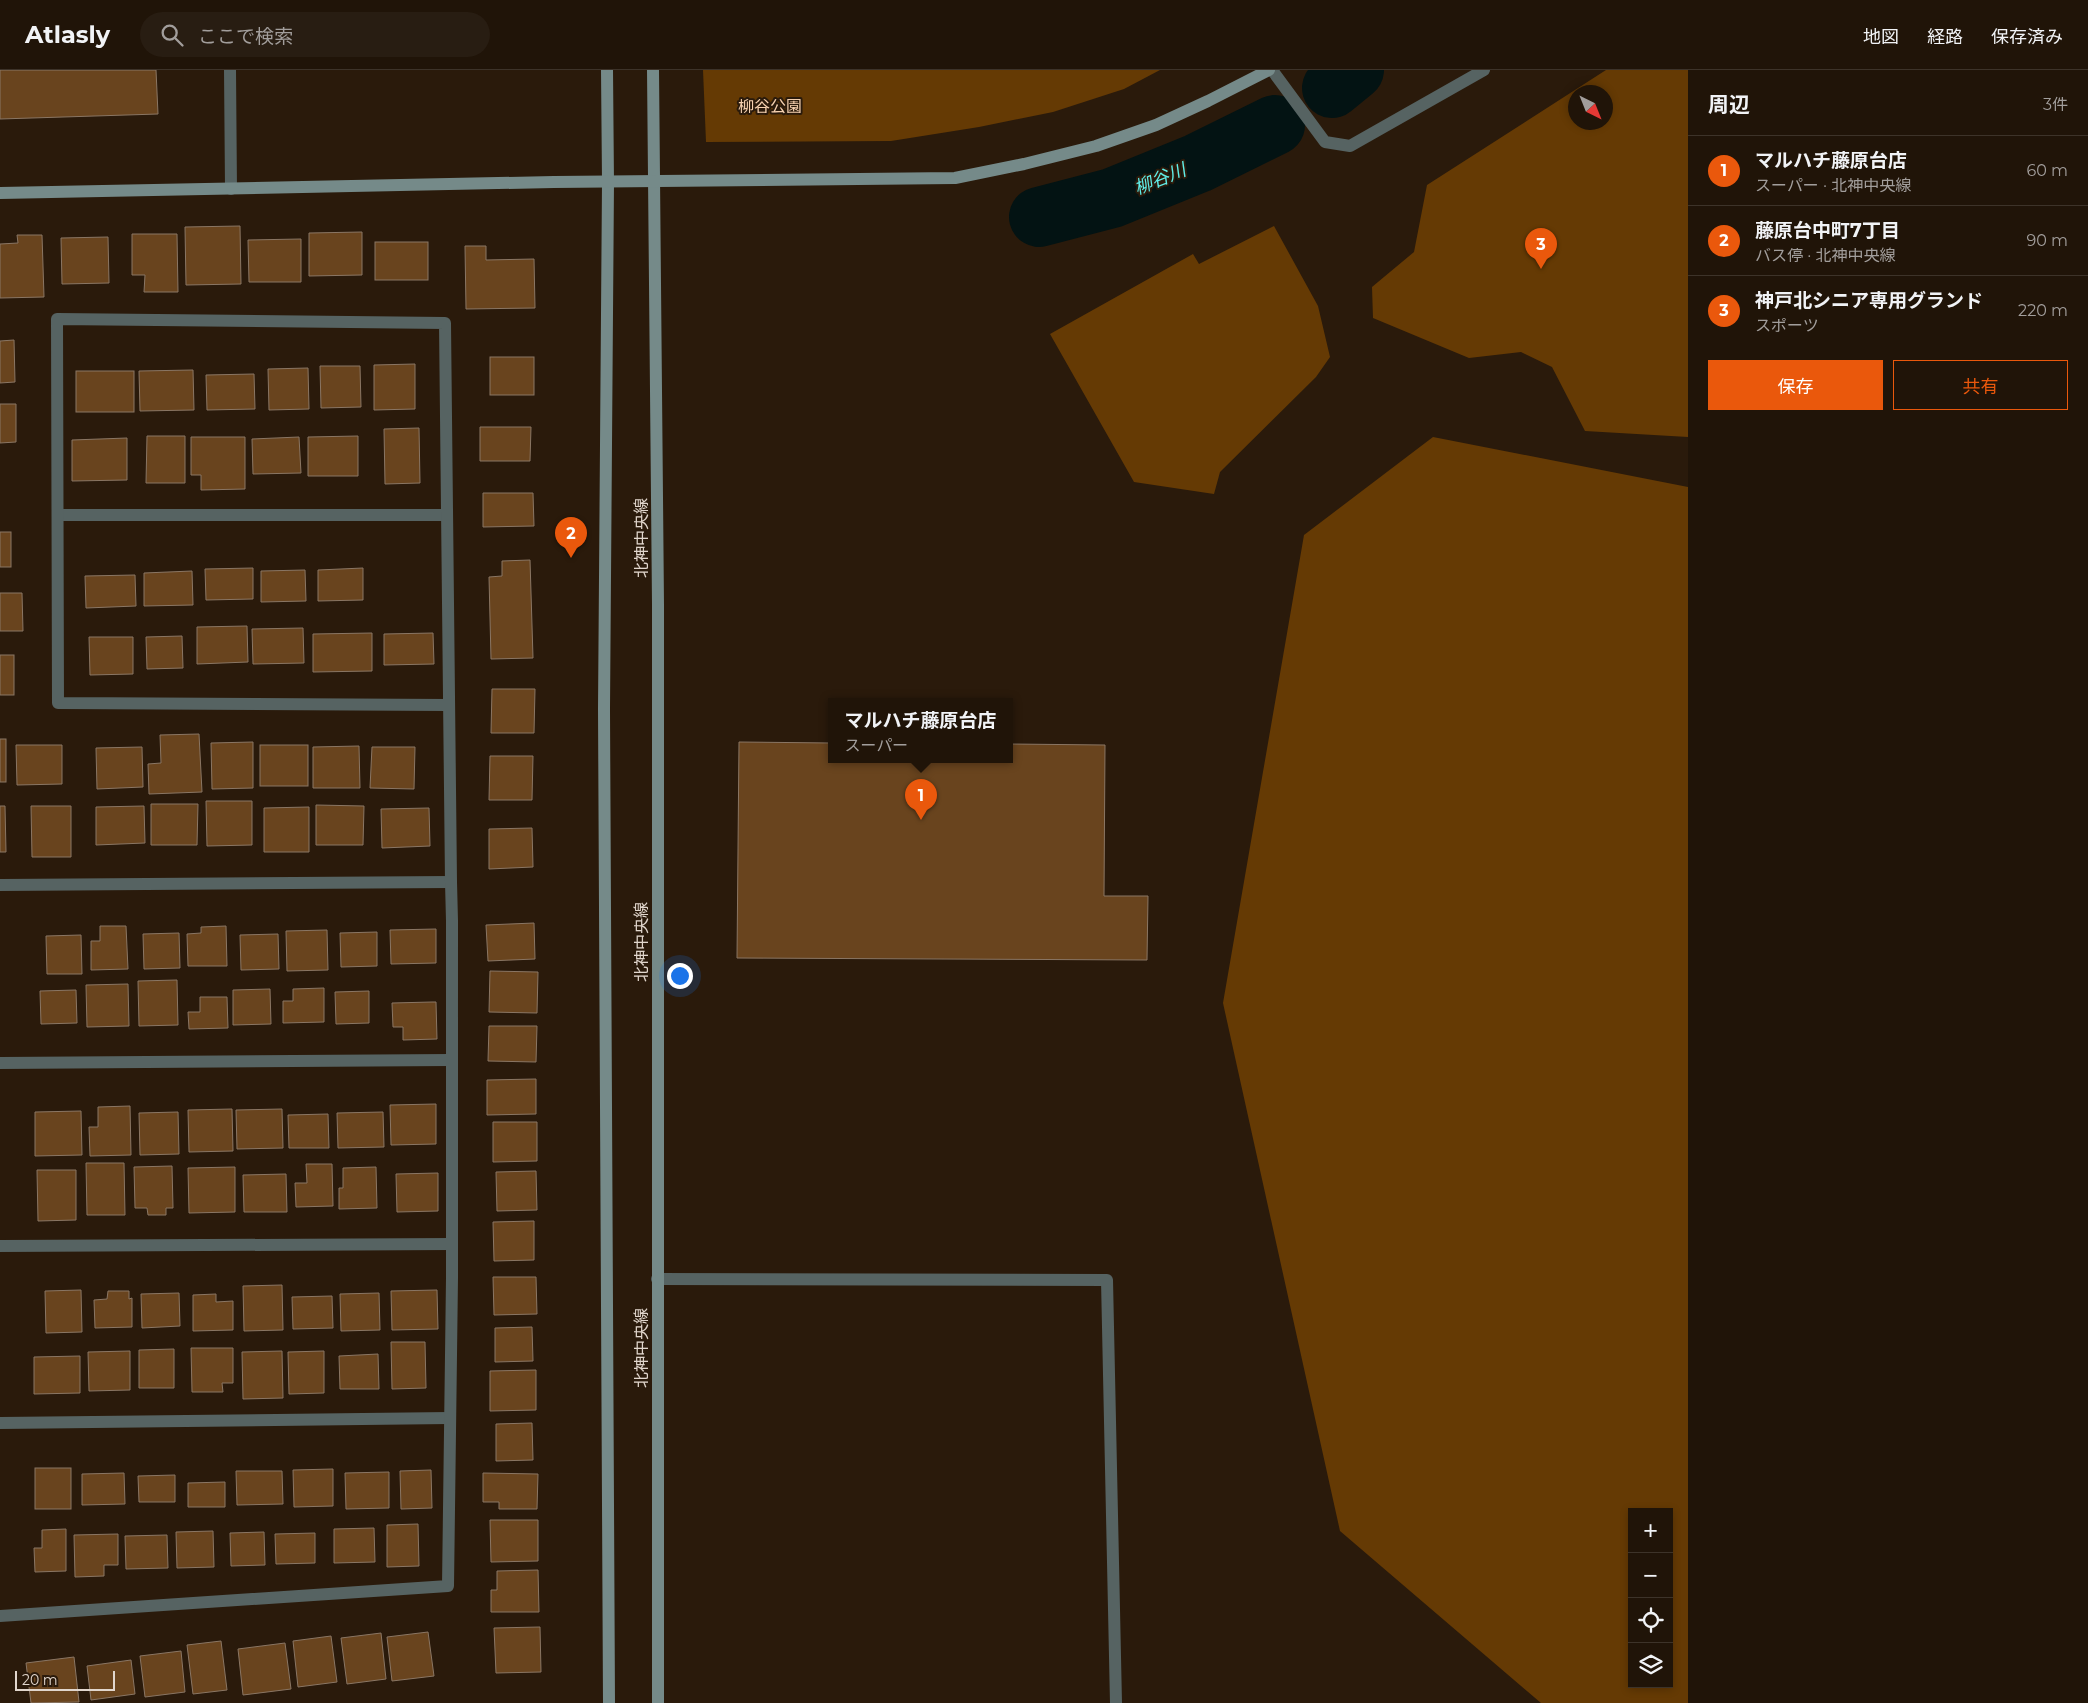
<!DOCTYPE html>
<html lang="ja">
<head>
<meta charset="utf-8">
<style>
  :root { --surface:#201408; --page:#281d12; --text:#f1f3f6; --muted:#a29e9c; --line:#3d3329; --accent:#ea580c }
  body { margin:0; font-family:Montserrat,"Noto Sans JP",sans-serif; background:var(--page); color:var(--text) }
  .controls { position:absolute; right:15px; bottom:15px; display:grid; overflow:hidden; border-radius:0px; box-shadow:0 2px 8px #0003 }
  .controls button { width:45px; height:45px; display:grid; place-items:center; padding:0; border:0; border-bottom:1px solid var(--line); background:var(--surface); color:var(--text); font:25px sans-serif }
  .compass { position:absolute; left:1568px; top:15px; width:45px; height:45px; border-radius:50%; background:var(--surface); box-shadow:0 2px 8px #0003; rotate:137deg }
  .scale { position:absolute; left:15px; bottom:12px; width:100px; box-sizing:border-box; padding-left:5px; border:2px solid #e1d6cd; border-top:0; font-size:14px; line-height:18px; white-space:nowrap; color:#e1d6cd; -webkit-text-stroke:4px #2a1a0b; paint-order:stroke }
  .you { position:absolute; left:679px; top:905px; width:18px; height:18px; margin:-12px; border:4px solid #fff; border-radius:50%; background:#1a73e8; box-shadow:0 0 0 8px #1a73e833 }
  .badge { display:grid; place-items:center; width:32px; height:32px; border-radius:50%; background:var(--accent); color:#fff; font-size:16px; font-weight:700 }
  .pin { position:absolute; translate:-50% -41px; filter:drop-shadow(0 1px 2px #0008) }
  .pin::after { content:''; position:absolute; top:26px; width:18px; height:15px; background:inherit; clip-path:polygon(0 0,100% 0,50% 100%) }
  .popup { position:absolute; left:828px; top:628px; width:185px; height:65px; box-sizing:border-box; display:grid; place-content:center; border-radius:0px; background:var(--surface); filter:drop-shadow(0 1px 4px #0005); font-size:16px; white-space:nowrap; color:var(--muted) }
  .popup b { font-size:19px; color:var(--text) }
  .popup::after { content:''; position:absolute; left:50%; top:100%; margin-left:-10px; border:10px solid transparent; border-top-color:var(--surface) }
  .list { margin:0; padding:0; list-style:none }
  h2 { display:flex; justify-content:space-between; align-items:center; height:65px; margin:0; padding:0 20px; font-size:21px }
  h2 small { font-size:16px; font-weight:400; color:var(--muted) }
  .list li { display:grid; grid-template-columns:32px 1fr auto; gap:15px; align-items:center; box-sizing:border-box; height:70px; padding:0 20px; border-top:1px solid var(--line) }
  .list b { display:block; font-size:19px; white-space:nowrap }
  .list p { margin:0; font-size:16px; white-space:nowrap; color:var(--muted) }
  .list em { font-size:16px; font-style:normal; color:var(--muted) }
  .actions { display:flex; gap:10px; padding:15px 20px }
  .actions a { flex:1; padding:11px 0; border:1px solid var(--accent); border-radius:0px; text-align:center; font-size:18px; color:var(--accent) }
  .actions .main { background:var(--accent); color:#fff }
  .icon { flex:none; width:28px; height:28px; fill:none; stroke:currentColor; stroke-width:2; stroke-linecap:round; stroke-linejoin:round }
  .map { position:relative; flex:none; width:1688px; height:1633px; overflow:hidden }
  header { display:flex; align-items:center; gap:30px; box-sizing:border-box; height:70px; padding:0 25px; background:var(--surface); border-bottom:1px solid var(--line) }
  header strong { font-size:24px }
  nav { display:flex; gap:28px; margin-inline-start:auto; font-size:18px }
  .search { width:350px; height:45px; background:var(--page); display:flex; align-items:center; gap:12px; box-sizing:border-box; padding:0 18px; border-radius:28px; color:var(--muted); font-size:19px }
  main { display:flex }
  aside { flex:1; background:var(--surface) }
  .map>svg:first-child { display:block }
  .green { fill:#653a04; fill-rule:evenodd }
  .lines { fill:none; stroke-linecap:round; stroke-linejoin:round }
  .river { stroke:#031313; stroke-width:60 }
  .building { fill:#69441e; stroke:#8a7664 }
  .street { stroke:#566362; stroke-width:12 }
  .secondary { stroke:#758a89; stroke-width:12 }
  .labels { text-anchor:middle; stroke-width:4; stroke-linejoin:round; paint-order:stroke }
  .park-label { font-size:16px; fill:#f6d1b0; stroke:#2a1a0b }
  .street-label { font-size:16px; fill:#e1d6cd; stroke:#2a1a0b }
  .water-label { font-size:18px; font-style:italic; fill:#60eee9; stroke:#2a1a0b }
</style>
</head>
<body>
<header>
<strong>Atlasly</strong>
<div class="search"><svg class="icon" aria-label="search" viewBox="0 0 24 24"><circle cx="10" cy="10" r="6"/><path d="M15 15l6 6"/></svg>ここで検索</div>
<nav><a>地図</a><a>経路</a><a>保存済み</a></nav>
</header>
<main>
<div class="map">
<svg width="1688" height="1633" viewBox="0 0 1688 1633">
  <rect width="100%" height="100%" fill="#2a1a0b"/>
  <g class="green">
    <path d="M 703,0 L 1160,0 L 1124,19 L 1053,42 L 979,57 L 891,71 L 706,72 Z"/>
    <path d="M 1606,0 L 1688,0 L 1688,367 L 1585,361 L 1552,297 L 1521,282 L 1469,288 L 1373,248 L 1372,217 L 1414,182 L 1427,115 ZM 1606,22 L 1606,52 L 1576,52 L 1576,22 Z"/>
    <path d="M 1274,156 L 1318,236 L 1330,287 L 1316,307 L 1220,402 L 1214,424 L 1134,412 L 1050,264 L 1193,184 L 1199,194 Z"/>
    <path d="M 1433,367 L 1688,417 L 1688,1633 L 1541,1633 L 1340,1461 L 1223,933 L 1304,465 ZM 1632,1442 L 1669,1442 L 1669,1614 L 1632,1614 Z"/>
  </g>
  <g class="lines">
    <g class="river">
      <path d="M 1332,18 L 1354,0"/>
      <path d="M 1039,147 L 1112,128 L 1198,93 L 1275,55"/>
    </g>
  </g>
  <g class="building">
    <path d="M 0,0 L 156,0 L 158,44 L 0,49 Z"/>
    <path d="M 240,156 L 241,214 L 186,215 L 185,157 Z"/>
    <path d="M 362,162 L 362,205 L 309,206 L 309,163 Z"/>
    <path d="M 132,164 L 177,164 L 178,222 L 144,222 L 145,205 L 132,205 Z"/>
    <path d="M 17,165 L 42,165 L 44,227 L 0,228 L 0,174 L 18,173 Z"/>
    <path d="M 108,167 L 109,213 L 62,214 L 61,168 Z"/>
    <path d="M 301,169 L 301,212 L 249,212 L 248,170 Z"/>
    <rect x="375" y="172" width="53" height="38"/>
    <path d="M 465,176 L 486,176 L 486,190 L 534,189 L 535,238 L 466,239 Z"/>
    <path d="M 14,270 L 15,312 L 0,313 L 0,271 Z"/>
    <rect x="490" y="287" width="44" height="38"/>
    <path d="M 415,294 L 415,339 L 374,340 L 374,295 Z"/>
    <path d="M 320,296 L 360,296 L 361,337 L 321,338 Z"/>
    <path d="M 308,298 L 309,339 L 269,340 L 268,299 Z"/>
    <path d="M 193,300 L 194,340 L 140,341 L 139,301 Z"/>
    <rect x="76" y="301" width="58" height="41"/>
    <path d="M 254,304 L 255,339 L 207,340 L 206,305 Z"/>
    <path d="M 0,334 L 16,334 L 16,372 L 0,373 Z"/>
    <path d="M 480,357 L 531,357 L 530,391 L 480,391 Z"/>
    <path d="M 419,358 L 420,413 L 385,414 L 384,359 Z"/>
    <path d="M 147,366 L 185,366 L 185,413 L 146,413 Z"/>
    <path d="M 358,366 L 358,406 L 308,406 L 308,367 Z"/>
    <path d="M 191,367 L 245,367 L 245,419 L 201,420 L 201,405 L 191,405 Z"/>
    <path d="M 299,367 L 301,403 L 253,404 L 252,369 Z"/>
    <path d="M 127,368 L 127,410 L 72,411 L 72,370 Z"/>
    <path d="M 483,423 L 533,423 L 534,456 L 483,457 Z"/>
    <rect x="0" y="462" width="11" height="35"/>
    <path d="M 530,490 L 533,588 L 491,589 L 489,507 L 502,506 L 502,491 Z"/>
    <path d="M 253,498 L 253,529 L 206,530 L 205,499 Z"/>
    <path d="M 363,498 L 363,530 L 318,531 L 318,500 Z"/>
    <path d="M 305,500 L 306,531 L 261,532 L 261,501 Z"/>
    <path d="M 192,501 L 193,535 L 144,536 L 144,503 Z"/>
    <path d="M 135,505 L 136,536 L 86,538 L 85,506 Z"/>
    <path d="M 0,523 L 22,523 L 23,561 L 0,561 Z"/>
    <path d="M 247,556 L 248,592 L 197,594 L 197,557 Z"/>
    <path d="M 303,558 L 304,593 L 253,594 L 252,559 Z"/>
    <path d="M 372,563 L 372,601 L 313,602 L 313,564 Z"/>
    <path d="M 433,563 L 434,594 L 384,595 L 384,564 Z"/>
    <path d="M 182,566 L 183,598 L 147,599 L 146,567 Z"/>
    <path d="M 89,567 L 133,567 L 133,604 L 90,605 Z"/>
    <rect x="0" y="585" width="14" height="40"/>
    <path d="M 492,619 L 535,619 L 534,663 L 491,663 Z"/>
    <path d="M 199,664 L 202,722 L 149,724 L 148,694 L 161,693 L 160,665 Z"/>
    <rect x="0" y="669" width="6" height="43"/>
    <path d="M 253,672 L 253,718 L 212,719 L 211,673 Z"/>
    <path d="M 739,672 L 832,673 L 832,689 L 1010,689 L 1010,674 L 1105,675 L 1104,826 L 1148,826 L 1147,890 L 737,888 Z"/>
    <path d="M 16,675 L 62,675 L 62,714 L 17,715 Z"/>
    <rect x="260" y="675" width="48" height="41"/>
    <path d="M 359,676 L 360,718 L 313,718 L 313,677 Z"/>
    <path d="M 142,677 L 143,717 L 97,719 L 96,678 Z"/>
    <path d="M 372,677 L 415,677 L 414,719 L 370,718 Z"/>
    <path d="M 490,686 L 533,686 L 532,730 L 489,730 Z"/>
    <path d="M 206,731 L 252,731 L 252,775 L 207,776 Z"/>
    <path d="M 151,734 L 198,734 L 197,775 L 151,775 Z"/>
    <path d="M 316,735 L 364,736 L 363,775 L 316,775 Z"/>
    <path d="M 0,736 L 5,736 L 6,782 L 0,782 Z"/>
    <path d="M 31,736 L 71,736 L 71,787 L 32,787 Z"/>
    <path d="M 144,736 L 145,773 L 96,775 L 96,737 Z"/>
    <path d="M 309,737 L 309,782 L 264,782 L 264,738 Z"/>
    <path d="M 429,738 L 430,776 L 382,778 L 381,739 Z"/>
    <path d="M 532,758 L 533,797 L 489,799 L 489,759 Z"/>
    <path d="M 534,853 L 535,889 L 488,891 L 486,855 Z"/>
    <path d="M 100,856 L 126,856 L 128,899 L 91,900 L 91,871 L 100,871 Z"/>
    <path d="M 226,856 L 227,896 L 188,896 L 187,864 L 201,863 L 201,857 Z"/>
    <path d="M 436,859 L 436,893 L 391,894 L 390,860 Z"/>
    <path d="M 327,860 L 328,900 L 287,901 L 286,861 Z"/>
    <path d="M 377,862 L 377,896 L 341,897 L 340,863 Z"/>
    <path d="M 179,863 L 180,898 L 144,899 L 143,864 Z"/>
    <path d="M 278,864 L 279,899 L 241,900 L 240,865 Z"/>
    <path d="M 81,865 L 82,904 L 47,904 L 46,866 Z"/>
    <path d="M 490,901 L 538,902 L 537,943 L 489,942 Z"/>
    <path d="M 177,910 L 178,955 L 139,956 L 138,911 Z"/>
    <path d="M 128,914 L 129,956 L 87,957 L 86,915 Z"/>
    <path d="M 324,918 L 324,952 L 283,953 L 283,931 L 293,931 L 293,919 Z"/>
    <path d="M 270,919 L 271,954 L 233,955 L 233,920 Z"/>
    <path d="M 76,920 L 77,953 L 41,954 L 40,921 Z"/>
    <path d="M 369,921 L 369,953 L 336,954 L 335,922 Z"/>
    <path d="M 200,927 L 227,927 L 228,958 L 189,959 L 188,942 L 200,942 Z"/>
    <path d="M 432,932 L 436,932 L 437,969 L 403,970 L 403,957 L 393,957 L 392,933 Z"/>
    <path d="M 489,956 L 537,956 L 536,992 L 488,991 Z"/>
    <path d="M 536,1009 L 536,1044 L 487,1045 L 487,1010 Z"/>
    <path d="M 436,1034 L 436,1074 L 391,1075 L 390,1035 Z"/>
    <path d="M 130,1036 L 131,1085 L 90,1086 L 89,1057 L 98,1057 L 98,1037 Z"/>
    <path d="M 232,1039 L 233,1081 L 189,1082 L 188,1040 Z"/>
    <path d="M 282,1039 L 283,1078 L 237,1079 L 236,1040 Z"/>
    <path d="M 81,1041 L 82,1085 L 35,1086 L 35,1042 Z"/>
    <path d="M 178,1042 L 179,1084 L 140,1085 L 139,1043 Z"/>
    <path d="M 383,1042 L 384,1077 L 338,1078 L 337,1043 Z"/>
    <path d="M 328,1044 L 329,1078 L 289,1078 L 288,1045 Z"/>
    <path d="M 493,1052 L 537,1052 L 537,1091 L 493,1092 Z"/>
    <path d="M 86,1093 L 124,1093 L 125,1145 L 87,1145 Z"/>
    <path d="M 306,1094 L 332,1094 L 333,1136 L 296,1137 L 295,1113 L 307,1113 Z"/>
    <path d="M 172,1096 L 173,1138 L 166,1138 L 166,1145 L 148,1145 L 147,1138 L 135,1138 L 134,1097 Z"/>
    <path d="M 235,1097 L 235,1142 L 189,1143 L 188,1098 Z"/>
    <path d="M 376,1097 L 377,1138 L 339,1139 L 339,1118 L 343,1118 L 343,1098 Z"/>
    <path d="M 37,1100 L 76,1100 L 76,1150 L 38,1151 Z"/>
    <path d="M 536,1101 L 537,1140 L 497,1141 L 496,1102 Z"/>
    <path d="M 438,1103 L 438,1141 L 397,1142 L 396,1104 Z"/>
    <path d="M 286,1104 L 287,1142 L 244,1142 L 243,1105 Z"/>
    <path d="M 534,1151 L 534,1190 L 494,1191 L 493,1152 Z"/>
    <path d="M 493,1207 L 536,1207 L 537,1244 L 494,1245 Z"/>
    <path d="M 282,1215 L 283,1260 L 244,1261 L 243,1216 Z"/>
    <path d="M 81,1220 L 82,1262 L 46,1263 L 45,1221 Z"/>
    <path d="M 437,1220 L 438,1259 L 392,1260 L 391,1221 Z"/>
    <path d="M 108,1221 L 129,1221 L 129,1229 L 132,1228 L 132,1257 L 95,1258 L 94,1230 L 107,1229 Z"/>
    <path d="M 179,1223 L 180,1256 L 142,1258 L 141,1224 Z"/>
    <path d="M 379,1223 L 380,1260 L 341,1261 L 340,1224 Z"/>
    <path d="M 216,1224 L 216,1232 L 233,1231 L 233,1260 L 193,1261 L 193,1225 Z"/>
    <path d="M 332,1226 L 333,1258 L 293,1259 L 292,1227 Z"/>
    <path d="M 532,1257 L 533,1291 L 495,1292 L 495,1258 Z"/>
    <path d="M 391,1272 L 425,1272 L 426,1318 L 392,1319 Z"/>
    <path d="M 191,1278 L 233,1278 L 233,1313 L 222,1313 L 223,1322 L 192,1322 Z"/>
    <path d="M 174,1279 L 174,1318 L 139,1318 L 139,1280 Z"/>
    <path d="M 130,1281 L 130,1320 L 89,1321 L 88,1282 Z"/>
    <path d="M 282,1281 L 283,1328 L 243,1329 L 242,1282 Z"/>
    <path d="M 324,1281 L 324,1323 L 289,1324 L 288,1282 Z"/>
    <path d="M 378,1284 L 379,1319 L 340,1319 L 339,1286 Z"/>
    <path d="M 80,1286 L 80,1323 L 34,1324 L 34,1287 Z"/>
    <path d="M 536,1300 L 536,1340 L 490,1341 L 490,1301 Z"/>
    <path d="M 532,1353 L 533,1390 L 496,1391 L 496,1354 Z"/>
    <rect x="35" y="1398" width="36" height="41"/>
    <path d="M 333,1399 L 333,1436 L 294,1437 L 293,1400 Z"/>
    <path d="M 431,1400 L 432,1438 L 401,1439 L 400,1401 Z"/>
    <path d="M 236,1401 L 282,1401 L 283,1434 L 237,1435 Z"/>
    <path d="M 389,1402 L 389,1438 L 346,1439 L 345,1403 Z"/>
    <path d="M 124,1403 L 125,1434 L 82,1435 L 82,1404 Z"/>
    <path d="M 483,1403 L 538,1404 L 537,1439 L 499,1439 L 499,1432 L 483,1432 Z"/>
    <path d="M 175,1405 L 175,1432 L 139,1432 L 138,1406 Z"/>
    <path d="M 225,1412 L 225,1437 L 188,1437 L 188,1413 Z"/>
    <path d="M 490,1450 L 538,1450 L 538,1491 L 491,1492 Z"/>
    <path d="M 418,1454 L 419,1496 L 387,1497 L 387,1455 Z"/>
    <path d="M 374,1458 L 375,1492 L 334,1493 L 334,1459 Z"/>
    <path d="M 66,1459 L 66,1501 L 35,1502 L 34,1478 L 42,1478 L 42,1460 Z"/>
    <path d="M 213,1461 L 214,1497 L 177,1498 L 176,1462 Z"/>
    <path d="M 264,1462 L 265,1495 L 231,1496 L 230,1463 Z"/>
    <path d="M 315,1463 L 315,1493 L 276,1494 L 275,1464 Z"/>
    <path d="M 118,1464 L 118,1495 L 104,1495 L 104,1506 L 75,1507 L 74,1465 Z"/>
    <path d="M 167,1465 L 168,1498 L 126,1499 L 125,1466 Z"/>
    <path d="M 538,1500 L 539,1542 L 491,1542 L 491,1520 L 497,1520 L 497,1501 Z"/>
    <path d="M 540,1557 L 541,1602 L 496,1603 L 494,1558 Z"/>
    <path d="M 428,1562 L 434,1606 L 392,1611 L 387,1567 Z"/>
    <path d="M 381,1563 L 386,1609 L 347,1614 L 341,1568 Z"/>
    <path d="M 331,1566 L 337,1612 L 298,1617 L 293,1571 Z"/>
    <path d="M 221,1571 L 227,1620 L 193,1624 L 187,1575 Z"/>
    <path d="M 285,1573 L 291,1619 L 243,1625 L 238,1579 Z"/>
    <path d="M 181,1581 L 185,1622 L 145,1627 L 140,1586 Z"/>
    <path d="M 74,1587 L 79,1632 L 31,1633 L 26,1593 Z"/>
    <path d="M 131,1590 L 135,1624 L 91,1630 L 87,1596 Z"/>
  </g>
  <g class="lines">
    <g class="street">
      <path d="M 230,0 L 231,119"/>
      <path d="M 1272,0 L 1325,72 L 1350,76 L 1484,0"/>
      <path d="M 58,445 L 447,445"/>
      <path d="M 0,815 L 451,812"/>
      <path d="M 0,993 L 451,990"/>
      <path d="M 0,1176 L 452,1174"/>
      <path d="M 657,1209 L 1107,1210 L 1116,1633"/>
      <path d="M 0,1353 L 450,1348"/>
      <path d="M 0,1546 L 448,1516 L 452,1208 L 452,851 L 451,812 L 445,253 L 57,249 L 58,633 L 449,635"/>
    </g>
    <g class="secondary">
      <path d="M 607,0 L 608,112 L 604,639 L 609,1633"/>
      <path d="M 653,0 L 658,534 L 658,1633"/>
      <path d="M 0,123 L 554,112 L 955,108 L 1024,94 L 1096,76 L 1156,55 L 1208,31 L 1269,0"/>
    </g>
  </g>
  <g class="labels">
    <g class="park-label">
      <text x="770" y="42">柳谷公園</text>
    </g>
    <g class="street-label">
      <text transform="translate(641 468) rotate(-90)" y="6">北神中央線</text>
      <text transform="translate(641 872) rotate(-90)" y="6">北神中央線</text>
      <text transform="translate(641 1278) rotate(-90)" y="6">北神中央線</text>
    </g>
    <g class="water-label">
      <text transform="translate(1160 109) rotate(-22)" y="6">柳谷川</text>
    </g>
  </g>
</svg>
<div class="controls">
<button>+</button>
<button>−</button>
<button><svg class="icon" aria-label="locate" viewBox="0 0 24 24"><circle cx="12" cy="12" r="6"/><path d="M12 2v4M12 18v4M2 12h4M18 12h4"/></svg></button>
<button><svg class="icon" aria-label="layers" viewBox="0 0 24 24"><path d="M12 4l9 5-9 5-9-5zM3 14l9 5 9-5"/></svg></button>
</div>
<svg class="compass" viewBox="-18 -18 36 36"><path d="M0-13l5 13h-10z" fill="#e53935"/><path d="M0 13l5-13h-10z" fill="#a29e9c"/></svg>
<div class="scale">20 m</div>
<div class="you"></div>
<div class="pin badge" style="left:921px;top:750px">1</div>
<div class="popup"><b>マルハチ藤原台店</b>スーパー</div>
<div class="pin badge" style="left:571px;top:488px">2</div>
<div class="pin badge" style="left:1541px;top:199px">3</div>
</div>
<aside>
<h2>周辺<small>3件</small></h2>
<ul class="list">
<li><span class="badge">1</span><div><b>マルハチ藤原台店</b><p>スーパー · 北神中央線</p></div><em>60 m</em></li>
<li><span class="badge">2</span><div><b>藤原台中町7丁目</b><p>バス停 · 北神中央線</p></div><em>90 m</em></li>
<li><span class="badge">3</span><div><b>神戸北シニア専用グランド</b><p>スポーツ</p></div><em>220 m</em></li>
</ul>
<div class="actions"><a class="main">保存</a><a>共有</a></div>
</aside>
</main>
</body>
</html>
